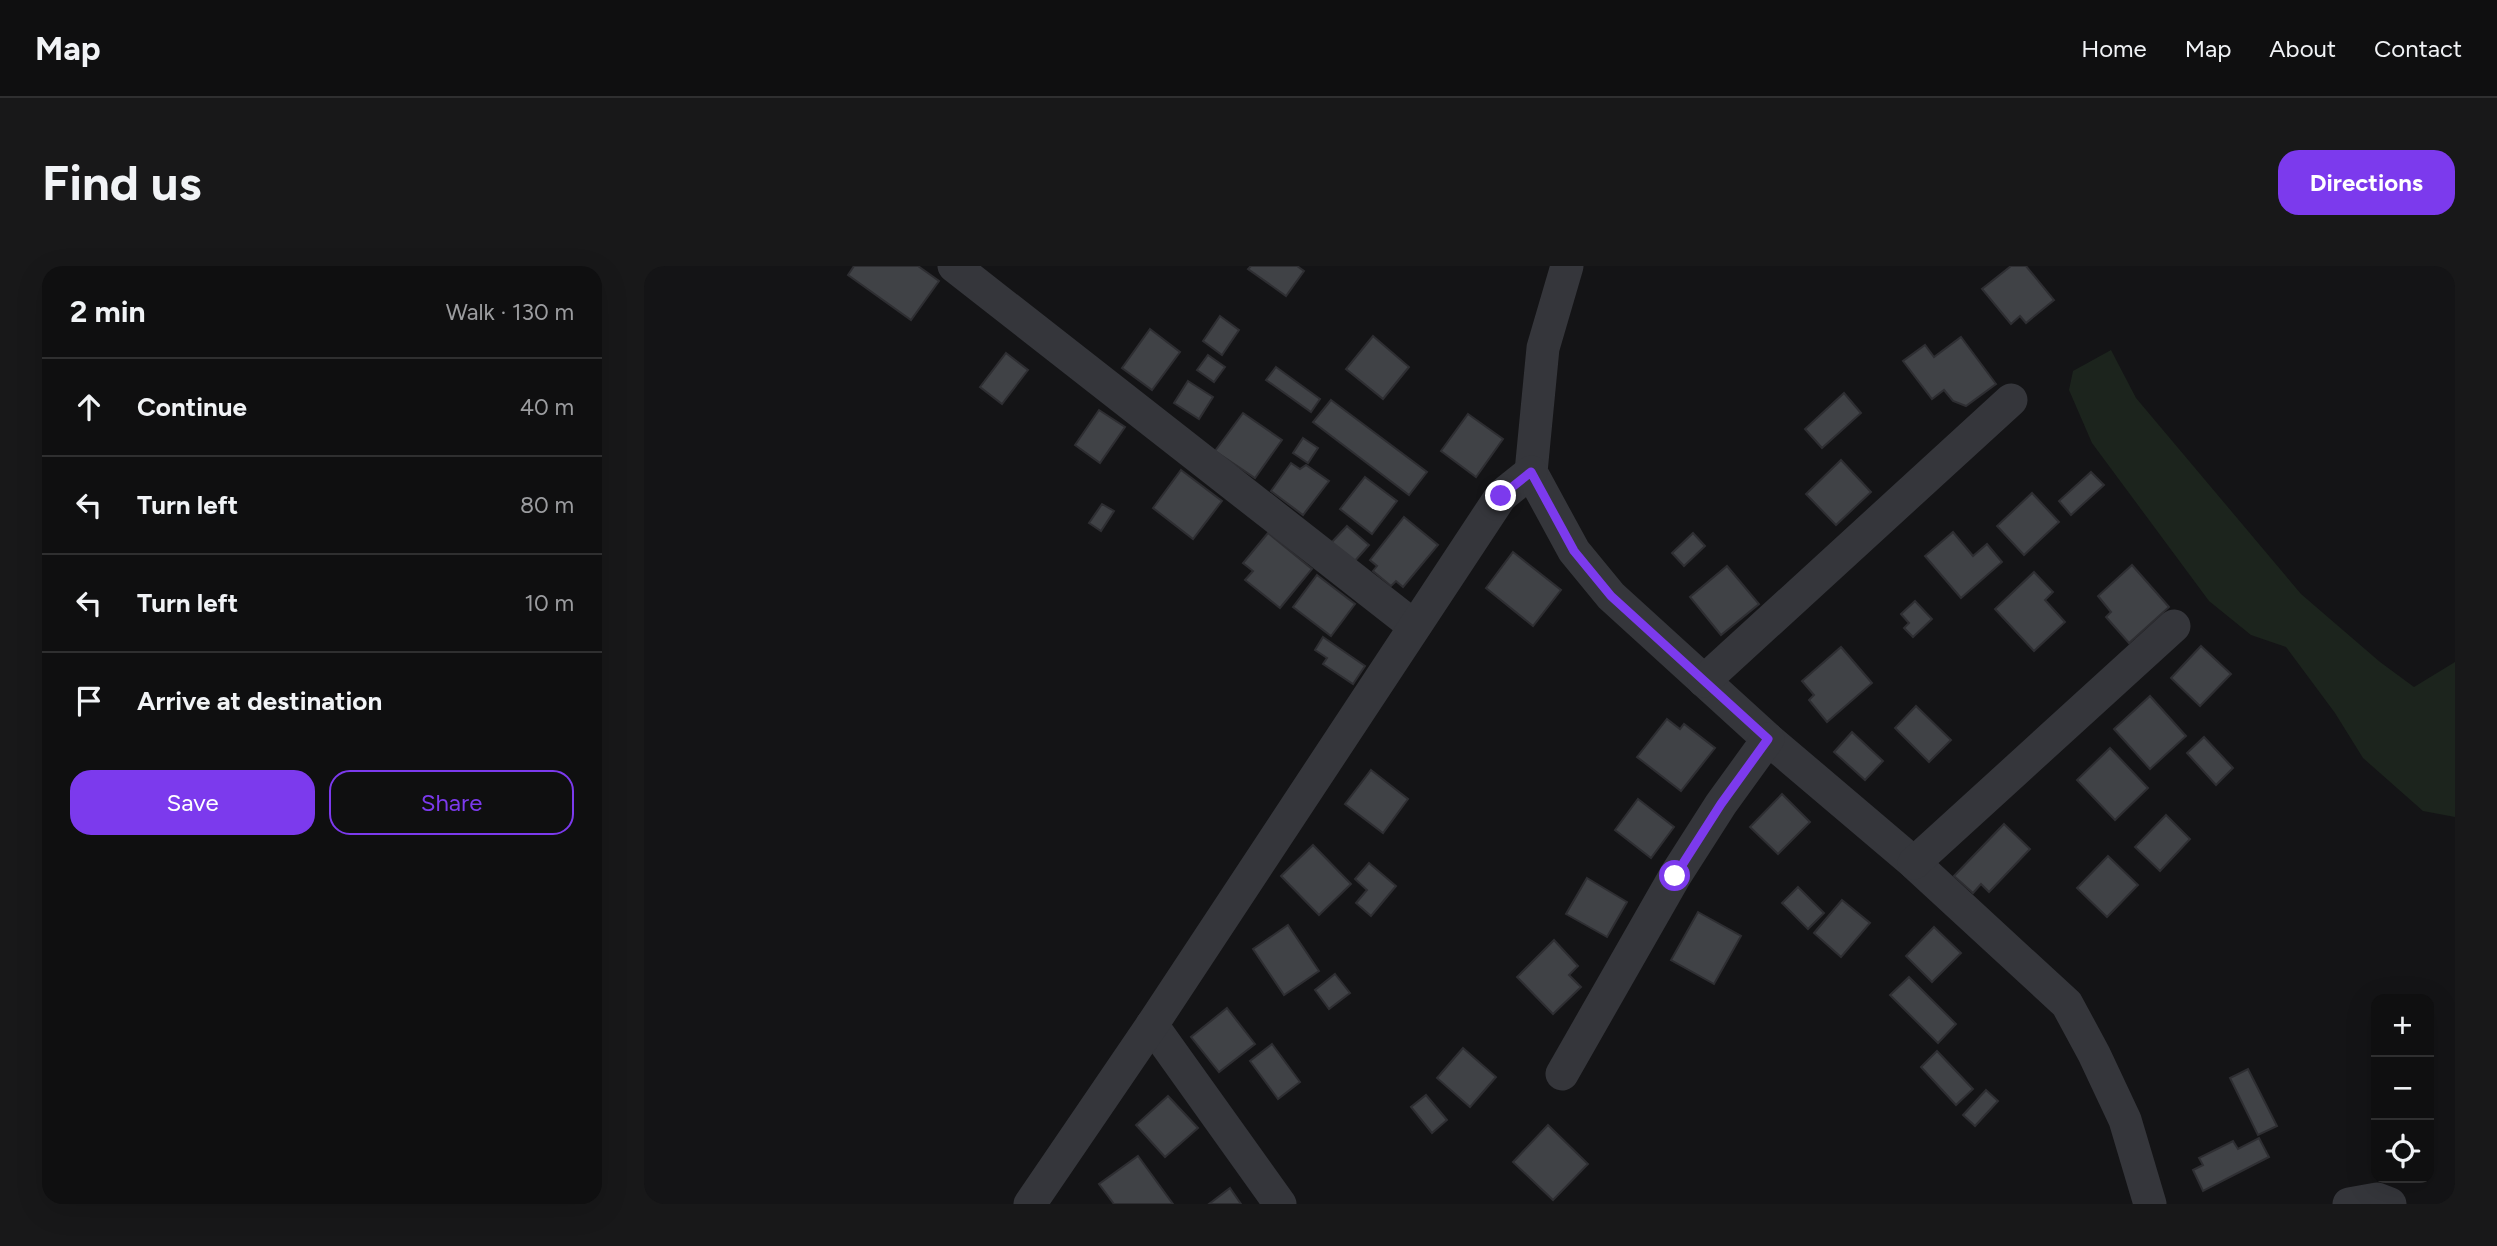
<!DOCTYPE html>
<html lang="en">
<head>
<meta charset="utf-8">
<style>
  :root { --surface:#0f0f10; --page:#181819; --text:#f1f3f6; --muted:#9b9c9f; --line:#2f2f30; --accent:#7c3aed }
  body { margin:0; font-family:Figtree,sans-serif; background:var(--page); color:var(--text) }
  .controls { position:absolute; right:21px; bottom:21px; display:grid; overflow:hidden; border-radius:14px; box-shadow:0 7px 28px #0002 }
  .controls button { width:63px; height:63px; display:grid; place-items:center; padding:0; border:0; border-bottom:2px solid var(--line); background:var(--surface); color:var(--text); font:35px sans-serif }
  .stop { position:absolute; width:21px; height:21px; margin:-16px; border:5px solid #7c3aed; border-radius:50%; background:#fff }
  .stop.end { background:#7c3aed; border-color:#fff; box-shadow:0 2px 7px #0008 }
  .list { margin:0; padding:0; list-style:none }
  h2 { display:flex; justify-content:space-between; align-items:center; height:91px; margin:0; padding:0 28px; font-size:30px }
  h2 small { font-size:23px; font-weight:400; color:var(--muted) }
  .list li { display:grid; grid-template-columns:46px 1fr auto; gap:21px; align-items:center; box-sizing:border-box; height:98px; padding:0 28px; border-top:2px solid var(--line) }
  .list b { display:block; font-size:26px; white-space:nowrap }
  .list em { font-size:23px; font-style:normal; color:var(--muted) }
  .actions { display:flex; gap:14px; padding:21px 28px }
  .actions a { flex:1; padding:16px 0; border:2px solid var(--accent); border-radius:21px; text-align:center; font-size:24px; color:var(--accent) }
  .actions .main { background:var(--accent); color:#fff }
  .icon { flex:none; width:38px; height:38px; fill:none; stroke:currentColor; stroke-width:2; stroke-linecap:round; stroke-linejoin:round }
  .map { position:relative; flex:none; width:1811px; height:938px; overflow:hidden; border-radius:21px }
  header { display:flex; align-items:center; gap:42px; box-sizing:border-box; height:98px; padding:0 35px; background:var(--surface); border-bottom:2px solid var(--line) }
  header strong { font-size:33px }
  nav { display:flex; gap:38px; margin-inline-start:auto; font-size:24px }
  .intro { display:flex; align-items:center; justify-content:space-between; box-sizing:border-box; height:168px; padding:0 42px }
  h1 { margin:0; font-size:49px }
  .button { padding:18px 32px; border-radius:21px; background:var(--accent); color:#fff; font-size:24px; font-weight:700 }
  main { display:flex; gap:42px; padding:0 42px }
  aside { flex:1; background:var(--surface); border-radius:21px; box-shadow:0 7px 28px #0002 }
  .map>svg:first-child { display:block }
  .green { fill:#1c241d }
  .building { fill:#404246; stroke:#2e2e32; stroke-width:2 }
  .lines { fill:none; stroke-linecap:round; stroke-linejoin:round }
  .street { stroke:#35363b; stroke-width:33 }
  .route { stroke:#7c3aed; stroke-width:9 }
</style>
</head>
<body>
<header>
<strong>Map</strong>
<nav><a>Home</a><a>Map</a><a>About</a><a>Contact</a></nav>
</header>
<div class="intro"><h1>Find us</h1><a class="button">Directions</a></div>
<main>
<aside>
<h2>2 min<small>Walk · 130 m</small></h2>
<ul class="list">
<li><svg class="icon" aria-label="ahead" viewBox="0 0 24 24"><path d="M12 20V5M6 11l6-6 6 6"/></svg><div><b>Continue</b></div><em>40 m</em></li>
<li><svg class="icon" aria-label="left" viewBox="0 0 24 24"><path d="M17 20v-9H6M10 6l-5 5 5 5"/></svg><div><b>Turn left</b></div><em>80 m</em></li>
<li><svg class="icon" aria-label="left" viewBox="0 0 24 24"><path d="M17 20v-9H6M10 6l-5 5 5 5"/></svg><div><b>Turn left</b></div><em>10 m</em></li>
<li><svg class="icon" aria-label="arrive" viewBox="0 0 24 24"><path d="M6 21V4h12l-3 4 3 4H6"/></svg><div><b>Arrive at destination</b></div></li>
</ul>
<div class="actions"><a class="main">Save</a><a>Share</a></div>
</aside>
<div class="map">
<svg width="1811" height="938" viewBox="0 0 1811 938">
  <rect width="100%" height="100%" fill="#141416"/>
  <path class="green" d="M 1467,84 L 1492,132 L 1657,328 L 1736,396 L 1770,421 L 1811,396 L 1811,551 L 1779,545 L 1719,492 L 1691,447 L 1642,381 L 1607,369 L 1565,335 L 1448,177 L 1425,124 L 1429,105 Z"/>
  <g class="building">
    <path d="M 210,0 L 274,0 L 295,15 L 267,54 L 204,9 Z"/>
    <path d="M 607,0 L 653,0 L 660,5 L 642,30 L 604,3 Z"/>
    <path d="M 1367,0 L 1382,0 L 1410,34 L 1382,57 L 1376,50 L 1367,58 L 1338,23 Z"/>
    <path d="M 576,50 L 595,64 L 578,89 L 559,75 Z"/>
    <path d="M 506,63 L 536,86 L 508,124 L 478,102 Z"/>
    <path d="M 729,70 L 765,101 L 739,133 L 702,103 Z"/>
    <path d="M 1317,71 L 1352,118 L 1322,140 L 1309,135 L 1300,124 L 1288,133 L 1259,95 L 1281,79 L 1290,91 Z"/>
    <path d="M 362,87 L 384,104 L 358,138 L 336,121 Z"/>
    <path d="M 564,89 L 581,101 L 570,116 L 553,104 Z"/>
    <path d="M 632,101 L 676,133 L 667,146 L 622,114 Z"/>
    <path d="M 544,115 L 569,131 L 555,153 L 530,137 Z"/>
    <path d="M 1200,127 L 1217,147 L 1178,182 L 1161,163 Z"/>
    <path d="M 687,134 L 783,206 L 765,229 L 669,156 Z"/>
    <path d="M 455,144 L 481,161 L 456,197 L 431,179 Z"/>
    <path d="M 599,147 L 638,174 L 611,212 L 571,185 Z"/>
    <path d="M 824,148 L 859,173 L 832,211 L 797,185 Z"/>
    <path d="M 659,172 L 674,182 L 664,197 L 649,187 Z"/>
    <path d="M 1197,194 L 1227,226 L 1192,259 L 1162,228 Z"/>
    <path d="M 647,197 L 656,203 L 662,199 L 685,215 L 659,249 L 627,225 Z"/>
    <path d="M 537,204 L 578,235 L 549,273 L 509,242 Z"/>
    <path d="M 1447,206 L 1460,219 L 1427,249 L 1415,235 Z"/>
    <path d="M 721,211 L 753,235 L 728,268 L 696,243 Z"/>
    <path d="M 1388,227 L 1415,256 L 1380,289 L 1353,260 Z"/>
    <path d="M 458,238 L 470,245 L 457,265 L 445,257 Z"/>
    <path d="M 760,251 L 794,279 L 759,321 L 752,315 L 747,320 L 729,305 L 733,300 L 726,294 Z"/>
    <path d="M 703,260 L 725,279 L 709,297 L 687,277 Z"/>
    <path d="M 1309,266 L 1329,290 L 1343,278 L 1358,296 L 1317,332 L 1281,290 Z"/>
    <path d="M 624,267 L 668,303 L 636,342 L 601,314 L 609,305 L 599,297 Z"/>
    <path d="M 1049,267 L 1061,280 L 1040,300 L 1028,287 Z"/>
    <path d="M 869,286 L 917,324 L 889,360 L 842,322 Z"/>
    <path d="M 1488,299 L 1525,341 L 1485,377 L 1462,351 L 1467,346 L 1454,330 Z"/>
    <path d="M 1083,300 L 1115,338 L 1077,369 L 1046,331 Z"/>
    <path d="M 1390,306 L 1409,326 L 1401,334 L 1421,356 L 1390,385 L 1351,343 Z"/>
    <path d="M 673,309 L 711,338 L 687,370 L 649,341 Z"/>
    <path d="M 1271,335 L 1288,353 L 1269,371 L 1260,362 L 1265,357 L 1257,348 Z"/>
    <path d="M 679,371 L 721,400 L 709,418 L 679,398 L 683,392 L 671,384 Z"/>
    <path d="M 1557,380 L 1587,408 L 1556,440 L 1527,412 Z"/>
    <path d="M 1197,381 L 1228,417 L 1183,456 L 1165,434 L 1170,429 L 1158,415 Z"/>
    <path d="M 1506,430 L 1542,470 L 1506,503 L 1470,463 Z"/>
    <path d="M 1272,440 L 1307,474 L 1285,496 L 1251,462 Z"/>
    <path d="M 1023,453 L 1036,463 L 1040,458 L 1071,482 L 1037,525 L 993,491 Z"/>
    <path d="M 1208,466 L 1239,495 L 1221,514 L 1190,486 Z"/>
    <path d="M 1560,471 L 1589,502 L 1572,519 L 1543,487 Z"/>
    <path d="M 1466,482 L 1504,522 L 1471,554 L 1433,514 Z"/>
    <path d="M 727,504 L 764,533 L 739,567 L 701,538 Z"/>
    <path d="M 1138,528 L 1166,556 L 1134,588 L 1106,561 Z"/>
    <path d="M 994,533 L 1030,561 L 1007,592 L 971,564 Z"/>
    <path d="M 1522,549 L 1546,573 L 1516,605 L 1491,581 Z"/>
    <path d="M 1360,558 L 1386,583 L 1345,626 L 1337,618 L 1329,627 L 1310,610 Z"/>
    <path d="M 669,579 L 707,618 L 675,649 L 637,610 Z"/>
    <path d="M 1464,590 L 1494,619 L 1463,651 L 1433,622 Z"/>
    <path d="M 725,597 L 752,620 L 727,650 L 712,637 L 723,624 L 711,613 Z"/>
    <path d="M 943,612 L 983,636 L 963,671 L 922,648 Z"/>
    <path d="M 1154,621 L 1180,647 L 1164,663 L 1138,637 Z"/>
    <path d="M 1198,634 L 1226,657 L 1197,691 L 1170,667 Z"/>
    <path d="M 1054,646 L 1097,670 L 1070,718 L 1027,694 Z"/>
    <path d="M 644,659 L 675,705 L 640,729 L 609,683 Z"/>
    <path d="M 1290,661 L 1317,687 L 1288,716 L 1262,690 Z"/>
    <path d="M 910,674 L 934,700 L 925,709 L 937,721 L 909,748 L 873,711 Z"/>
    <path d="M 691,708 L 706,727 L 685,743 L 671,724 Z"/>
    <path d="M 1265,711 L 1312,758 L 1294,777 L 1246,729 Z"/>
    <path d="M 583,742 L 611,778 L 575,806 L 547,771 Z"/>
    <path d="M 628,778 L 656,816 L 634,833 L 606,795 Z"/>
    <path d="M 819,782 L 852,811 L 826,841 L 793,812 Z"/>
    <path d="M 1293,785 L 1329,823 L 1312,839 L 1277,801 Z"/>
    <path d="M 1604,803 L 1633,860 L 1614,869 L 1586,812 Z"/>
    <path d="M 1342,824 L 1354,835 L 1331,860 L 1319,849 Z"/>
    <path d="M 782,829 L 803,854 L 788,867 L 767,841 Z"/>
    <path d="M 524,830 L 554,862 L 521,891 L 492,859 Z"/>
    <path d="M 904,859 L 944,898 L 909,934 L 869,896 Z"/>
    <path d="M 1615,872 L 1625,891 L 1559,925 L 1549,904 L 1559,899 L 1555,892 L 1589,875 L 1594,883 Z"/>
    <path d="M 494,890 L 529,938 L 470,938 L 455,918 Z"/>
    <path d="M 586,922 L 597,938 L 565,938 Z"/>
  </g>
  <g class="lines">
    <g class="street">
      <path d="M 310,0 L 770,360"/>
      <path d="M 923,0 L 899,82 L 887,206 L 930,285 L 967,330 L 1124,473 L 1270,597 L 1423,738 L 1450,788 L 1481,854 L 1506,938"/>
      <path d="M 1060,415 L 1367,134"/>
      <path d="M 1270,597 L 1530,360"/>
      <path d="M 508,759 L 636,938"/>
      <path d="M 918,808 L 1031,610 L 1077,538 L 1124,473"/>
      <path d="M 386,938 L 508,759 L 857,230 L 887,206"/>
      <path d="M 1705,938 L 1733,933 L 1746,938"/>
    </g>
  </g>
  <g class="lines">
    <path class="route" d="M 857,230 L 887,206 L 930,285 L 967,330 L 1124,473 L 1077,538 L 1031,610"/>
  </g>
</svg>
<div class="controls">
<button>+</button>
<button>−</button>
<button><svg class="icon" aria-label="locate" viewBox="0 0 24 24"><circle cx="12" cy="12" r="6"/><path d="M12 2v4M12 18v4M2 12h4M18 12h4"/></svg></button>
</div>
<div class="stop" style="left:1031px;top:610px"></div>
<div class="stop end" style="left:857px;top:230px"></div>
</div>
</main>
</body>
</html>
